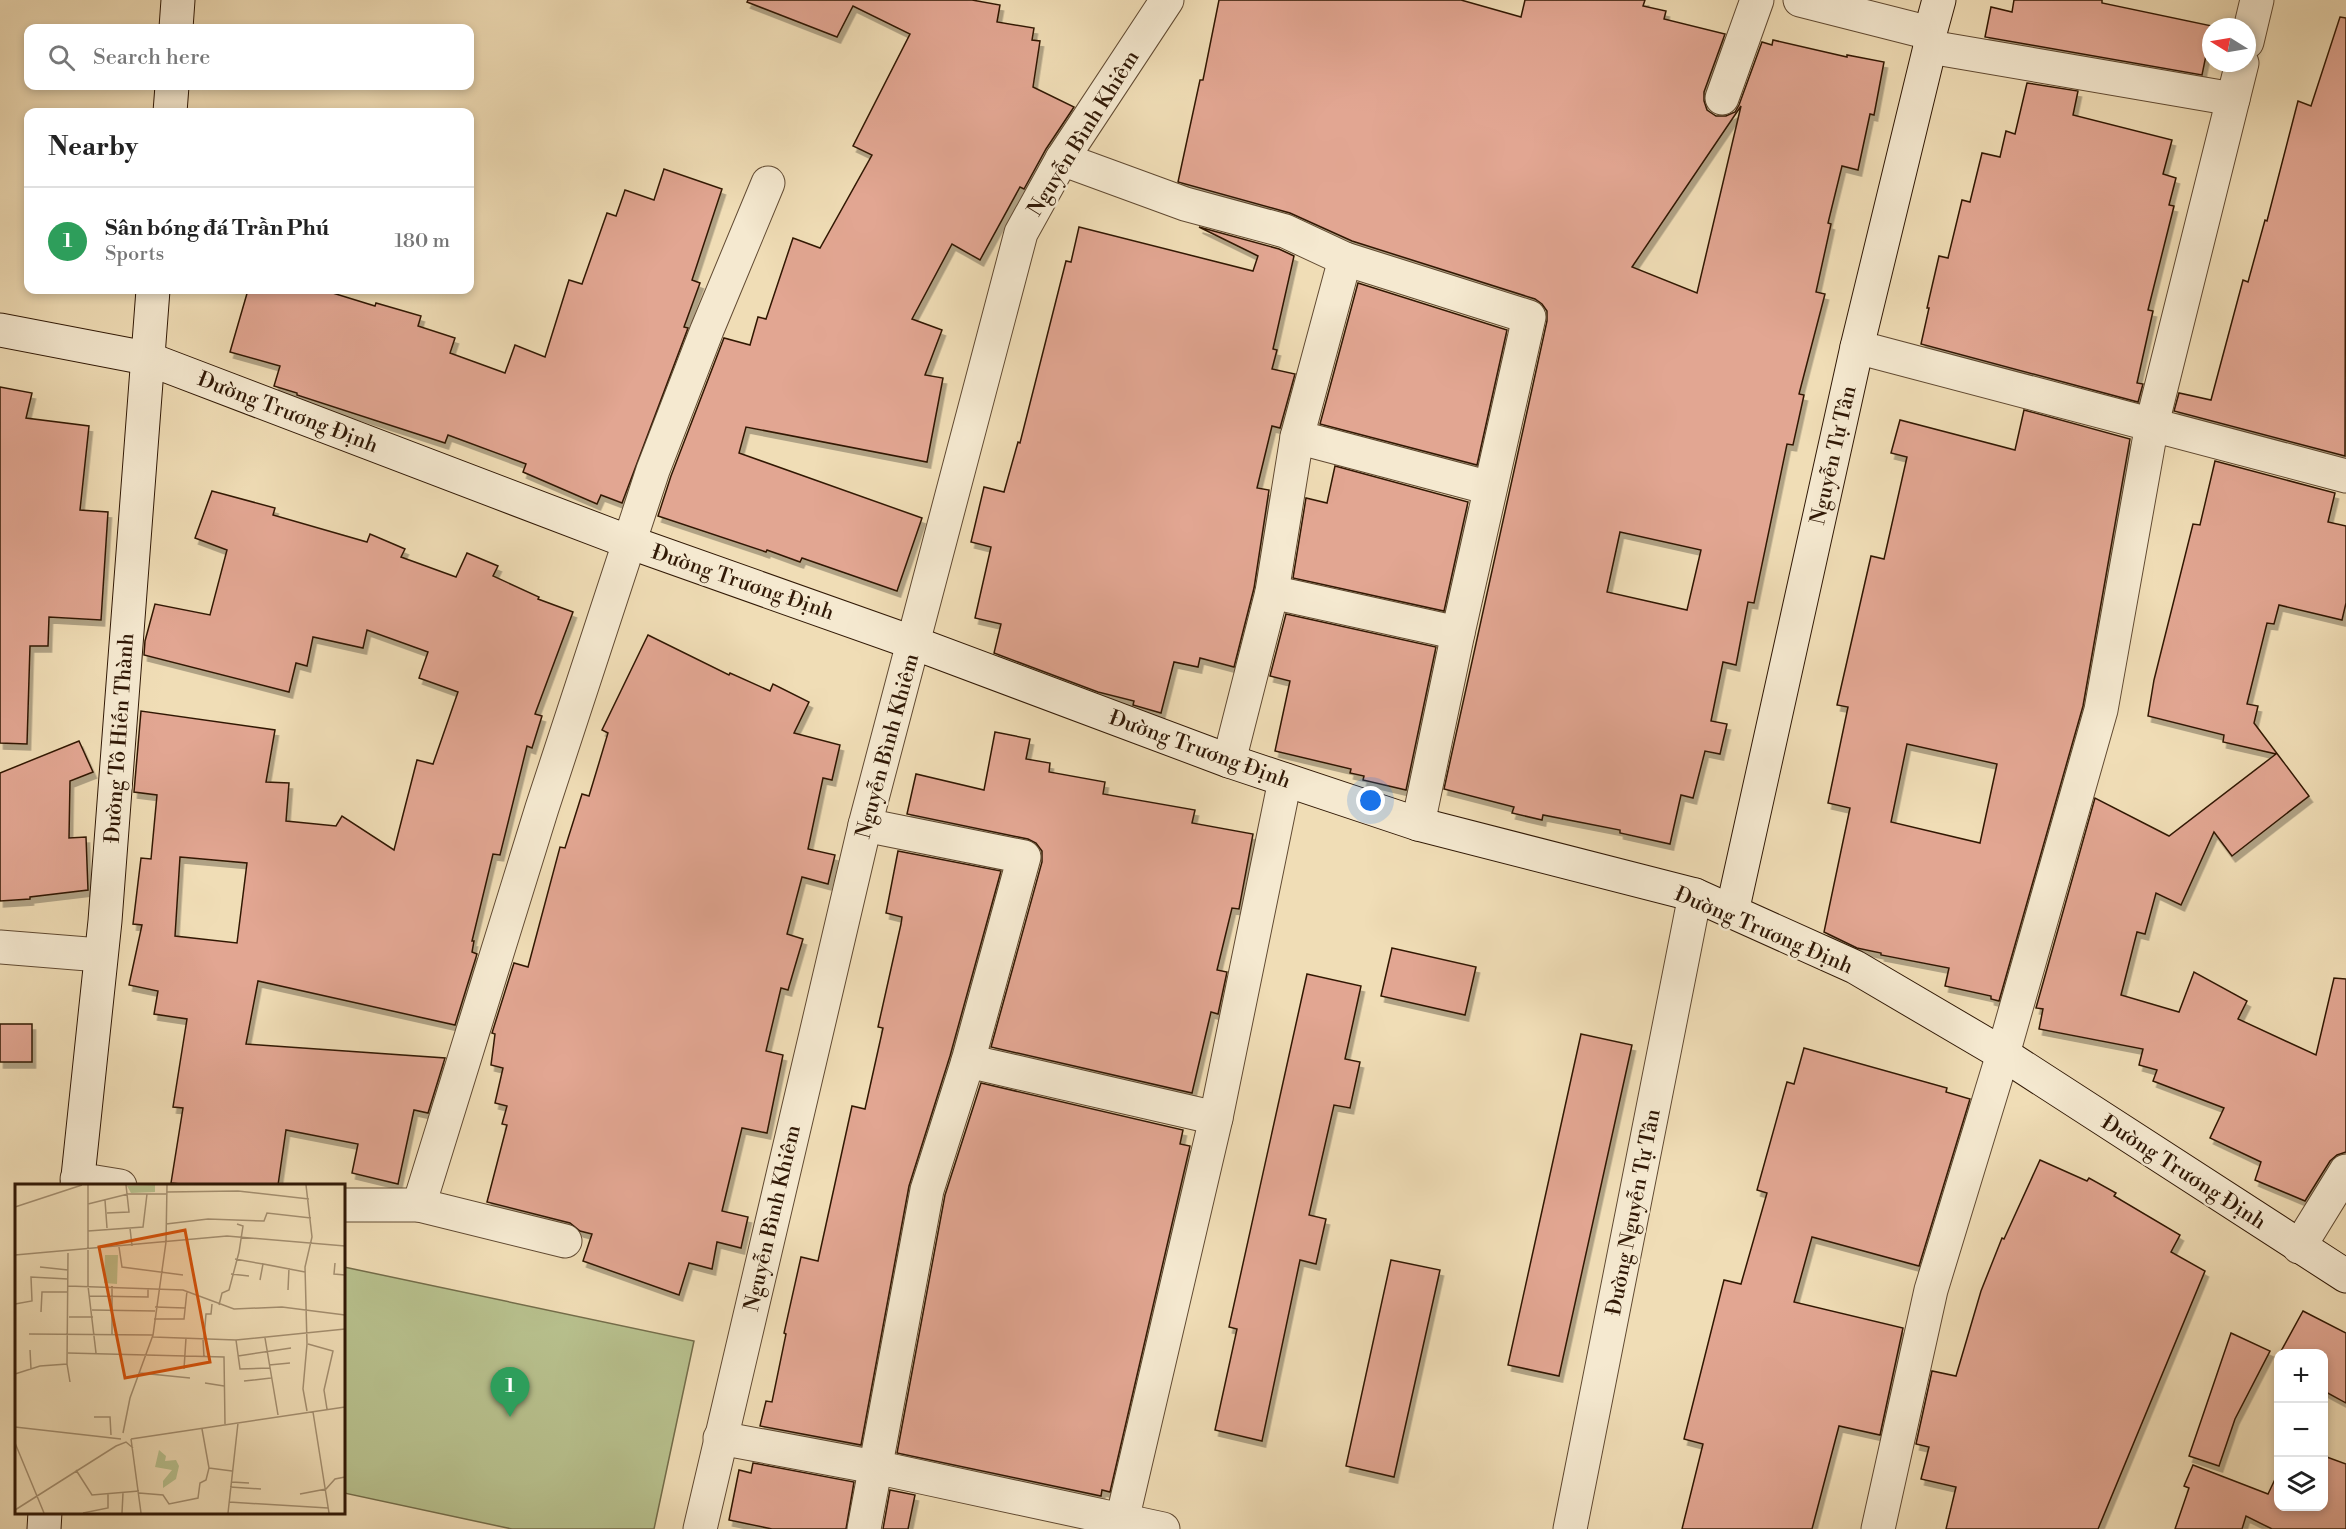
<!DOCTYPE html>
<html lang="en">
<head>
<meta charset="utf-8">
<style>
  :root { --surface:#fff; --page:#f6f6f6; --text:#222; --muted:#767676; --line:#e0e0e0; --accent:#8f2418 }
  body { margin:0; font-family:"Libre Bodoni",serif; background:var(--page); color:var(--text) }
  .controls { position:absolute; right:18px; bottom:18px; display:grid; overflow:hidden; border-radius:12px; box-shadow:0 3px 9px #0003 }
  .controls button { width:54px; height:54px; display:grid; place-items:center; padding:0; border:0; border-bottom:2px solid var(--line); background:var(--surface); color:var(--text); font:30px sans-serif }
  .compass { position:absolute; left:2202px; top:18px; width:54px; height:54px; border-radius:50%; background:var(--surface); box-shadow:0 3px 9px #0003; rotate:281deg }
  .you { position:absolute; left:1371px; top:801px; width:21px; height:21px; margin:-15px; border:4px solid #fff; border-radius:50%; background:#1a73e8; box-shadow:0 0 0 9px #1a73e833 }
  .badge { display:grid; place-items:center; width:39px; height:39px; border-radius:50%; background:var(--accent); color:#fff; font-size:20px; font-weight:700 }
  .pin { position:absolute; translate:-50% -50px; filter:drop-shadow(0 2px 3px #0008) }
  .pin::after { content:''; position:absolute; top:32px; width:21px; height:18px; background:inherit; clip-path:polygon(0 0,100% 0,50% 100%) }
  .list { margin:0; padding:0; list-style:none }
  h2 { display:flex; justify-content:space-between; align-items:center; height:78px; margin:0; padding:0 24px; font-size:26px }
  h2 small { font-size:20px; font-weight:400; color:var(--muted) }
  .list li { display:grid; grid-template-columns:39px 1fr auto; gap:18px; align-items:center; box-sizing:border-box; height:108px; padding:0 24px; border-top:2px solid var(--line) }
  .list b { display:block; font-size:22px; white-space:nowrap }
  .list p { margin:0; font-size:20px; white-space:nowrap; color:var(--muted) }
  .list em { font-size:20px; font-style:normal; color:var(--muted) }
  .icon { flex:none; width:33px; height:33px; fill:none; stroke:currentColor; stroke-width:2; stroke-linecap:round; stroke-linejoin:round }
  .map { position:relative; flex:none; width:2346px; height:1529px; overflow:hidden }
  .search { position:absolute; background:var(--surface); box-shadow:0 3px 9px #0003; left:24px; top:24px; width:450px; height:66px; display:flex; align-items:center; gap:15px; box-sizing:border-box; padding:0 21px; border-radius:12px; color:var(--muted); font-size:22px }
  .panel { position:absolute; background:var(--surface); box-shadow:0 3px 9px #0003; left:24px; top:108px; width:450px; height:186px; border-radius:12px }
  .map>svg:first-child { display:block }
  .green { fill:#b8c18e; stroke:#746d4a; stroke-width:1.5 }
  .building { fill:#e2a692; stroke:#311906; stroke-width:1.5; fill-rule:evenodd; filter:url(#shadow) }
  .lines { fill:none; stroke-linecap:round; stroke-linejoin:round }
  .street-casing { stroke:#614a32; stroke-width:35 }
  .secondary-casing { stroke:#311906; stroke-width:35 }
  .street { stroke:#f5e9d0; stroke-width:33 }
  .secondary { stroke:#f5e9d0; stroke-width:33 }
  .labels { text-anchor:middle; stroke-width:5; stroke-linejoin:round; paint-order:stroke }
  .street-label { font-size:21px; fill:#311906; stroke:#f5e9d0 }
  .inset-road { fill:none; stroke:#a48f70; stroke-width:1.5 }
  .view { fill:#d6530b; fill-opacity:0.15; stroke:#d6530b; stroke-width:3 }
  .inset-edge { fill:none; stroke:#311906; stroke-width:3 }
</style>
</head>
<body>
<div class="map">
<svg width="2346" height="1529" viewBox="0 0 2346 1529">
  <defs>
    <filter id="shadow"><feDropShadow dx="3.5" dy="6" stdDeviation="0" flood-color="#0004"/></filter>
  </defs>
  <rect width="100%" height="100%" fill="#f0ddb6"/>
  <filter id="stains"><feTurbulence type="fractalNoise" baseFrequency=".00333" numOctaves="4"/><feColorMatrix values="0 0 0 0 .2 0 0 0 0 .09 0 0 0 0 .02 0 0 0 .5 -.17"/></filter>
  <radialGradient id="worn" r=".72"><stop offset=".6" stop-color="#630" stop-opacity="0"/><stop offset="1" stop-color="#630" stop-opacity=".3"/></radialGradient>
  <path class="green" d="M 344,1267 L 694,1341 L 654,1529 L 512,1529 L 344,1493 Z"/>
  <g class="building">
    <path d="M 748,0 L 972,0 L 1000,5 L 997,22 L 1034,28 L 1032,40 L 1040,41 L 1033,87 L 1074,107 L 1046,149 L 1024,189 L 1020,187 L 980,260 L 952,244 L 912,319 L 942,330 L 925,375 L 943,378 L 927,462 L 746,427 L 739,453 L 922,518 L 897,591 L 802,558 L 800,562 L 767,550 L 766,552 L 658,516 L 671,476 L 724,338 L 750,345 L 758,317 L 766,319 L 793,238 L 820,248 L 872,155 L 853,146 L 910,34 L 853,6 L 837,37 L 747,2 Z"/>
    <path d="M 1219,0 L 1461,0 L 1521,17 L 1525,0 L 1645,0 L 1643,6 L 1666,11 L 1664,19 L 1725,34 L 1704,92 L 1704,101 L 1707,110 L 1716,116 L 1726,116 L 1735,112 L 1739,105 L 1762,42 L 1772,45 L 1773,40 L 1847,57 L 1847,55 L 1884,62 L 1874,115 L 1870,114 L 1858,170 L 1842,166 L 1828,223 L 1831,224 L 1816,292 L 1825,294 L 1799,394 L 1804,395 L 1793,445 L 1787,444 L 1754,603 L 1748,602 L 1736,665 L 1723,662 L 1711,721 L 1727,724 L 1720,754 L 1705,751 L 1693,798 L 1681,795 L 1670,844 L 1620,833 L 1620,830 L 1543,815 L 1542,820 L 1512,813 L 1514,807 L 1444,789 L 1547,321 L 1547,311 L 1542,304 L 1535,299 L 1352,241 L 1290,213 L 1178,182 L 1200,80 L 1203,80 ZM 1741,106 L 1697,293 L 1632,267 ZM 1620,532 L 1701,550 L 1687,610 L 1607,592 Z"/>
    <path d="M 2014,0 L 2102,0 L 2102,3 L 2212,26 L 2202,75 L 1985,37 L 1991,7 L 2012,12 Z"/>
    <path d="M 2340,17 L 2346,18 L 2345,456 L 2174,411 L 2179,393 L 2211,400 L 2243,280 L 2248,282 L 2265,220 L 2267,221 L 2298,101 L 2311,106 Z"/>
    <path d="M 2027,83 L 2078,91 L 2073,115 L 2172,140 L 2163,174 L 2176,178 L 2169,205 L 2174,206 L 2148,310 L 2153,311 L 2137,383 L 2143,384 L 2138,402 L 1921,344 L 1929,308 L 1927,308 L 1939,256 L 1948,258 L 1962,200 L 1970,202 L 1982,153 L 2000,157 L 2006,131 L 2015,134 Z"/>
    <path d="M 664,169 L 722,189 L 692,280 L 700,283 L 684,327 L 688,328 L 622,503 L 601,495 L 597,504 L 523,472 L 526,464 L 448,435 L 445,443 L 297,395 L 297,393 L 274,386 L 280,366 L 230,352 L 248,290 L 323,290 L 375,306 L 376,303 L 421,316 L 418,326 L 455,338 L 450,353 L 505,373 L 515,345 L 545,357 L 569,280 L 582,284 L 607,213 L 616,216 L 625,190 L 654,200 Z"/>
    <path d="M 1079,227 L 1253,271 L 1258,256 L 1199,227 L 1279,249 L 1294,256 L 1273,349 L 1277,350 L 1272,369 L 1295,374 L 1280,428 L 1272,426 L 1257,488 L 1269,490 L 1254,588 L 1234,667 L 1200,658 L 1198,667 L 1174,662 L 1161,713 L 1133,705 L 1134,701 L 1098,692 L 994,653 L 1001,624 L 975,618 L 991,547 L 971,542 L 984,487 L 1004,492 L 1018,442 L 1020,443 L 1066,261 L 1071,262 Z"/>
    <path d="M 1358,283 L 1507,330 L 1477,465 L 1320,424 Z"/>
    <path d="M 0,387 L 32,393 L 26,418 L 89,426 L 80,510 L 108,512 L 101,620 L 49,617 L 48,646 L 30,646 L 27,744 L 0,743 Z"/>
    <path d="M 2024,410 L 2130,439 L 2083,706 L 1999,1001 L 1991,999 L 1991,996 L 1945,986 L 1949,968 L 1881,955 L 1881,953 L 1857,948 L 1824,932 L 1850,808 L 1828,803 L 1848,707 L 1837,705 L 1871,556 L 1884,559 L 1907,457 L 1891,453 L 1900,420 L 2015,450 ZM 1907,744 L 1997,764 L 1980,843 L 1891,822 Z"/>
    <path d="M 2215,461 L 2335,493 L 2328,522 L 2346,526 L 2346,603 L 2342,620 L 2279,605 L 2274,624 L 2267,623 L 2247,704 L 2258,706 L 2254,723 L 2309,796 L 2232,856 L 2214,832 L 2181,905 L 2156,893 L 2145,934 L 2137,932 L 2121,995 L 2179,1012 L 2194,972 L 2247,1001 L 2238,1019 L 2316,1055 L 2334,978 L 2346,979 L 2346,1152 L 2337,1155 L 2330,1161 L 2305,1201 L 2255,1180 L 2261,1162 L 2210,1138 L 2224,1108 L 2153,1081 L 2157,1070 L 2139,1065 L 2143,1049 L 2039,1029 L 2043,1009 L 2036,1008 L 2095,798 L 2169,836 L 2276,754 L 2223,742 L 2224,735 L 2148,716 L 2154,680 L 2193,524 L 2200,525 Z"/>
    <path d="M 1335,466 L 1468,502 L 1444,611 L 1293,578 L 1306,498 L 1327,503 Z"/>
    <path d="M 212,491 L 275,508 L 273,515 L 367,542 L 370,534 L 405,549 L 401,557 L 456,577 L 467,553 L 498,566 L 493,576 L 539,597 L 538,599 L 573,612 L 535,714 L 542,716 L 532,748 L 527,746 L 500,855 L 493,854 L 472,941 L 474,941 L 472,952 L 477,954 L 455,1025 L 258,981 L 246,1044 L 445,1058 L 428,1113 L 414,1110 L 398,1184 L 352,1173 L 358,1144 L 286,1130 L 278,1185 L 190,1185 L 171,1183 L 183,1108 L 173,1107 L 187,1019 L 154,1014 L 158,991 L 129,985 L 142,925 L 133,924 L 141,858 L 151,859 L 157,795 L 134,792 L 141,711 L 275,730 L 266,782 L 289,783 L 286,821 L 336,826 L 342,816 L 394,850 L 417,760 L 433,764 L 458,692 L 419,678 L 428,652 L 367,630 L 363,648 L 313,637 L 307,666 L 296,663 L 289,692 L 144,655 L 145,641 L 155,604 L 210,615 L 227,550 L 195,538 ZM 180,857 L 247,863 L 237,943 L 175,936 Z"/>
    <path d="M 1286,614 L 1436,647 L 1406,790 L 1363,780 L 1364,776 L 1350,773 L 1351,769 L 1275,751 L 1290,681 L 1270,676 Z"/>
    <path d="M 648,635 L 729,675 L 730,673 L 770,691 L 773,684 L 809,702 L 794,733 L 840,745 L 832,780 L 823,778 L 808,849 L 835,855 L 828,884 L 802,877 L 787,934 L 803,939 L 788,990 L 781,988 L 766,1051 L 783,1055 L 767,1133 L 742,1128 L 722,1211 L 748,1217 L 741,1248 L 717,1242 L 712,1269 L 689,1263 L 679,1295 L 583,1261 L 592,1234 L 580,1231 L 570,1223 L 487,1202 L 507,1125 L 502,1124 L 507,1106 L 495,1103 L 503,1068 L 491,1065 L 495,1034 L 492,1033 L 514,963 L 528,967 L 560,847 L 565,848 L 582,794 L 589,796 L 608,733 L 602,730 Z"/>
    <path d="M 995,732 L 1030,739 L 1026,759 L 1050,763 L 1049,772 L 1105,782 L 1103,794 L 1195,810 L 1192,823 L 1253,834 L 1239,909 L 1232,908 L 1217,970 L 1227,972 L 1218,1014 L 1211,1012 L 1192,1093 L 991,1047 L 1042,862 L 1042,851 L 1036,843 L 1028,839 L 907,814 L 916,774 L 984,790 Z"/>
    <path d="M 79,741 L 93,772 L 70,781 L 69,838 L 86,837 L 88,890 L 30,897 L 30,899 L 0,901 L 0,773 Z"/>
    <path d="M 898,851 L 1001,871 L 950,1056 L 909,1186 L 861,1445 L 760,1426 L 766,1401 L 772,1402 L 786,1334 L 784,1333 L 801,1257 L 818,1261 L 852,1106 L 865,1109 L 883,1028 L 878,1027 L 901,924 L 902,917 L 886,913 Z"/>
    <path d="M 1392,948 L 1476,967 L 1465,1015 L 1381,996 Z"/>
    <path d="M 1307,974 L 1361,986 L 1345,1059 L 1360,1062 L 1350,1108 L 1334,1105 L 1309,1215 L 1326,1219 L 1316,1264 L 1300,1260 L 1262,1441 L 1215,1430 L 1237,1329 L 1229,1327 Z"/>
    <rect x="0" y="1024" width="32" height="38"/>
    <path d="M 1581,1034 L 1632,1045 L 1559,1376 L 1508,1365 Z"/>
    <path d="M 1804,1048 L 1947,1088 L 1946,1092 L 1970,1099 L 1919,1266 L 1812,1237 L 1794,1302 L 1903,1328 L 1880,1435 L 1839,1426 L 1812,1529 L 1682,1529 L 1703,1444 L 1684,1439 L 1724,1280 L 1741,1284 L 1767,1193 L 1757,1190 L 1787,1082 L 1794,1084 Z"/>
    <path d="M 981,1083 L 1183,1130 L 1180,1144 L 1190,1146 L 1110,1492 L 1102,1490 L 1101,1496 L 897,1453 L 945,1195 Z"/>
    <path d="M 2040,1160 L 2087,1181 L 2089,1178 L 2116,1193 L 2114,1196 L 2180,1235 L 2171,1252 L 2205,1271 L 2098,1529 L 1946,1529 L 1956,1487 L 1921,1479 L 1929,1447 L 1916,1444 L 1932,1371 L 1956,1376 L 1981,1291 L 2002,1238 L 2004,1239 Z"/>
    <path d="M 1391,1260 L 1440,1270 L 1394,1477 L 1346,1466 Z"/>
    <path d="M 2303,1311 L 2346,1333 L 2346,1403 L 2324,1391 L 2324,1353 L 2280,1353 Z"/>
    <path d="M 2231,1333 L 2270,1351 L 2235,1419 L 2219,1466 L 2189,1456 Z"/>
    <path d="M 2324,1456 L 2346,1464 L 2346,1529 L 2272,1529 L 2246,1516 L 2242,1529 L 2175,1529 L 2189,1488 L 2184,1486 L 2193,1465 L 2268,1494 L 2278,1473 L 2278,1506 L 2324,1506 Z"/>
    <path d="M 753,1463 L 854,1482 L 846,1529 L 772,1529 L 729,1520 L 739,1470 L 751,1473 Z"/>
    <path d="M 890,1490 L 915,1495 L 908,1529 L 883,1529 Z"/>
  </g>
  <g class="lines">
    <g class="street-casing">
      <g id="street">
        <path d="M 1800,0 L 1930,33"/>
        <path d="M 2247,42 L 2257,0"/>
        <path d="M 1930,47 L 2233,99"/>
        <path d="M 1722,98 L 1757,0"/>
        <path d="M 1062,159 L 1185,204 L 1285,231 L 1345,259 L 1529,317 L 1458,633 L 1418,824"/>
        <path d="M 1857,347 L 2346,476"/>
        <path d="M 1297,437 L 1490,488"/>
        <path d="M 1272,592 L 1458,633"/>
        <path d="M 1229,761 L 1272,592 L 1297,437 L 1345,259"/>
        <path d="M 0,947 L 100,955"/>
        <path d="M 968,1061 L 1216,1118"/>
        <path d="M 77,1179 L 120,1186"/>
        <path d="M 344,1205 L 419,1205 L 542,808 L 653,470 L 707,330 L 768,183"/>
        <path d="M 419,1205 L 565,1241"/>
        <path d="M 2299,1247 L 2346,1171"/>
        <path d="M 720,1438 L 875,1467 L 1163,1529"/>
        <path d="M 700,1529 L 865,825 L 1021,233 L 1062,159 L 1167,0"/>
        <path d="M 864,1529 L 927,1190 L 968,1061 L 1024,857 L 865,825"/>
        <path d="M 1120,1529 L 1216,1118 L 1285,780"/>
        <path d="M 1570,1529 L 1695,895"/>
        <path d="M 1878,1529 L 1931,1290 L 2003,1054 L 2101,710 L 2152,424 L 2242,63"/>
      </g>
    </g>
    <g class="secondary-casing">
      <g id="secondary">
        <path d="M 176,28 L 178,0"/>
        <path d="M 170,112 L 172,86"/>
        <path d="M 0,330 L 146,358 L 629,542 L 914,643 L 1229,761 L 1418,824 L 1695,895 L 1855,967 L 2003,1054 L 2346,1276"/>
        <path d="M 1732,912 L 1857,347 L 1930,47 L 1930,33 L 1939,0"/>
        <path d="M 77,1186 L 105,921 L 153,290"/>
        <path d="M 44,1529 L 45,1512"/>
      </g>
    </g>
    <use href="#street" class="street"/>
    <use href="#secondary" class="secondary"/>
  </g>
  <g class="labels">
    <g class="street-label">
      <text transform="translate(1083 133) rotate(-58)" y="7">Nguyễn Bình Khiêm</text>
      <text transform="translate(288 412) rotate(21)" y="7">Đường Trương Định</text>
      <text transform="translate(1833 455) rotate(-77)" y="7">Nguyễn Tự Tân</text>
      <text transform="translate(743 582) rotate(19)" y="7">Đường Trương Định</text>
      <text transform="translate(119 738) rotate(-86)" y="7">Đường Tô Hiến Thành</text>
      <text transform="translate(887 746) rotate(-75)" y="7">Nguyễn Bình Khiêm</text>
      <text transform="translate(1200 749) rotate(20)" y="7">Đường Trương Định</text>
      <text transform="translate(1764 930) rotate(23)" y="7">Đường Trương Định</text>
      <text transform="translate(2184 1172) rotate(33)" y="7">Đường Trương Định</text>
      <text transform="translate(1633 1212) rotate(-79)" y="7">Đường Nguyễn Tự Tân</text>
      <text transform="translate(772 1218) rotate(-77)" y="7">Nguyễn Bình Khiêm</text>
    </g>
  </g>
  <g transform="translate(15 1184)">
    <rect width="330" height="330" fill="#f0ddb6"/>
    <path d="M 140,1 L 140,8 L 116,9 L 112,2 ZM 90,71 L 103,71 L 102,100 L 89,99 ZM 144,266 L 151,272 L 150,277 L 161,276 L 164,282 L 161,295 L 148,304 L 148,297 L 157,286 L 140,283 Z" fill="#b8c18e"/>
    <path class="inset-road" d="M 73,1 L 73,102 L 81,169M 291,1 L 297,53 L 290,83 L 292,160 L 288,205 L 292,227M 152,8 L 223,7 L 294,15M 90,16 L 92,44M 73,20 L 113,10 L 151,10M 0,23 L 67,1M 92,29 L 114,28 L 111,1M 151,40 L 193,35 L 249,37 L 252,29 L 296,34M 115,44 L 117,62M 73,47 L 128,43 L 132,10M 104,63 L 107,83 L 168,91M 0,71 L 212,52 L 330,62M 220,75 L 248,80M 320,79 L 319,90 L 330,91M 25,83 L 53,86M 216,90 L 234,92M 245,96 L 248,80 L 290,88M 53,102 L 168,106 L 219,125 L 267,123 L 330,131M 273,106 L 274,84M 74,112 L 133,113 L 133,104M 0,120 L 17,117 L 16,93 L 53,95M 204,121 L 207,109 L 214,106 L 224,68 L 228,42 L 222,40M 140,123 L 170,124M 77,126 L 140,127M 26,128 L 27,108 L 53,108M 54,133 L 78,133M 139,135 L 169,135 L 172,107M 14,150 L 138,151M 97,151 L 97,102M 138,153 L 221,156 L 330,145M 189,154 L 191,130 L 196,130 L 197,120M 250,154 L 263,231M 188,155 L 189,173M 221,156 L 225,185 L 255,184M 293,160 L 318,167 L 309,206 L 312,225M 15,166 L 16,185M 53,169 L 209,173 L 210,240M 223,172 L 276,164M 52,180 L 55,198M 254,181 L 275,179M 169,185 L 171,154M 125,189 L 175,194M 0,190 L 25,182 L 52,180 L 53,69M 229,197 L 256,194M 190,199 L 209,202M 298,228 L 314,329M 79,233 L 95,233 L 96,251M 0,243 L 106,255M 108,249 L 115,214 L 138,151 L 151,58 L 152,1M 116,255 L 126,329M 116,255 L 330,223M 0,259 L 29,329M 194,284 L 217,287M 61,286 L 77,311 L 124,307M 216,298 L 234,299M 215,303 L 246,305M 124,309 L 148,311 L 154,320 L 183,314 L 185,299 L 191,296 L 194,284 L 187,245M 285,310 L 311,305 L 320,295 L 330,293M 214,318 L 313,324M 0,326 L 101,262 L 111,258 L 118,264M 68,329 L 93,324 L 93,309M 107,329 L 108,309M 213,329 L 223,239"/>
    <path class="view" d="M 170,46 L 195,178 L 110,194 L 84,63 Z"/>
    <rect width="330" height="330" class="inset-edge"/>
  </g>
  <rect width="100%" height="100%" filter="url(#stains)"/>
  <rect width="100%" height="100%" fill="url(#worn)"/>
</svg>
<div class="controls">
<button>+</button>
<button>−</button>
<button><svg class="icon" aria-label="layers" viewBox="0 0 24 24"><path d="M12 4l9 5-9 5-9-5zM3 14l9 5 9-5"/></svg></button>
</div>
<svg class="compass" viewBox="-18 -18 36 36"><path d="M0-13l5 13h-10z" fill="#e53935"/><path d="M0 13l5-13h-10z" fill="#767676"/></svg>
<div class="you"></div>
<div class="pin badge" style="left:510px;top:1417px;background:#2e9e5b">1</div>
<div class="search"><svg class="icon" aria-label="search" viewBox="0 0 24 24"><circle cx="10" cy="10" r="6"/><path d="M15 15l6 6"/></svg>Search here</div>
<section class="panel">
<h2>Nearby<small></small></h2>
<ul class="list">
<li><span class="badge" style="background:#2e9e5b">1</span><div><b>Sân bóng đá Trần Phú</b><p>Sports</p></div><em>180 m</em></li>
</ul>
</section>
</div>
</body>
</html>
